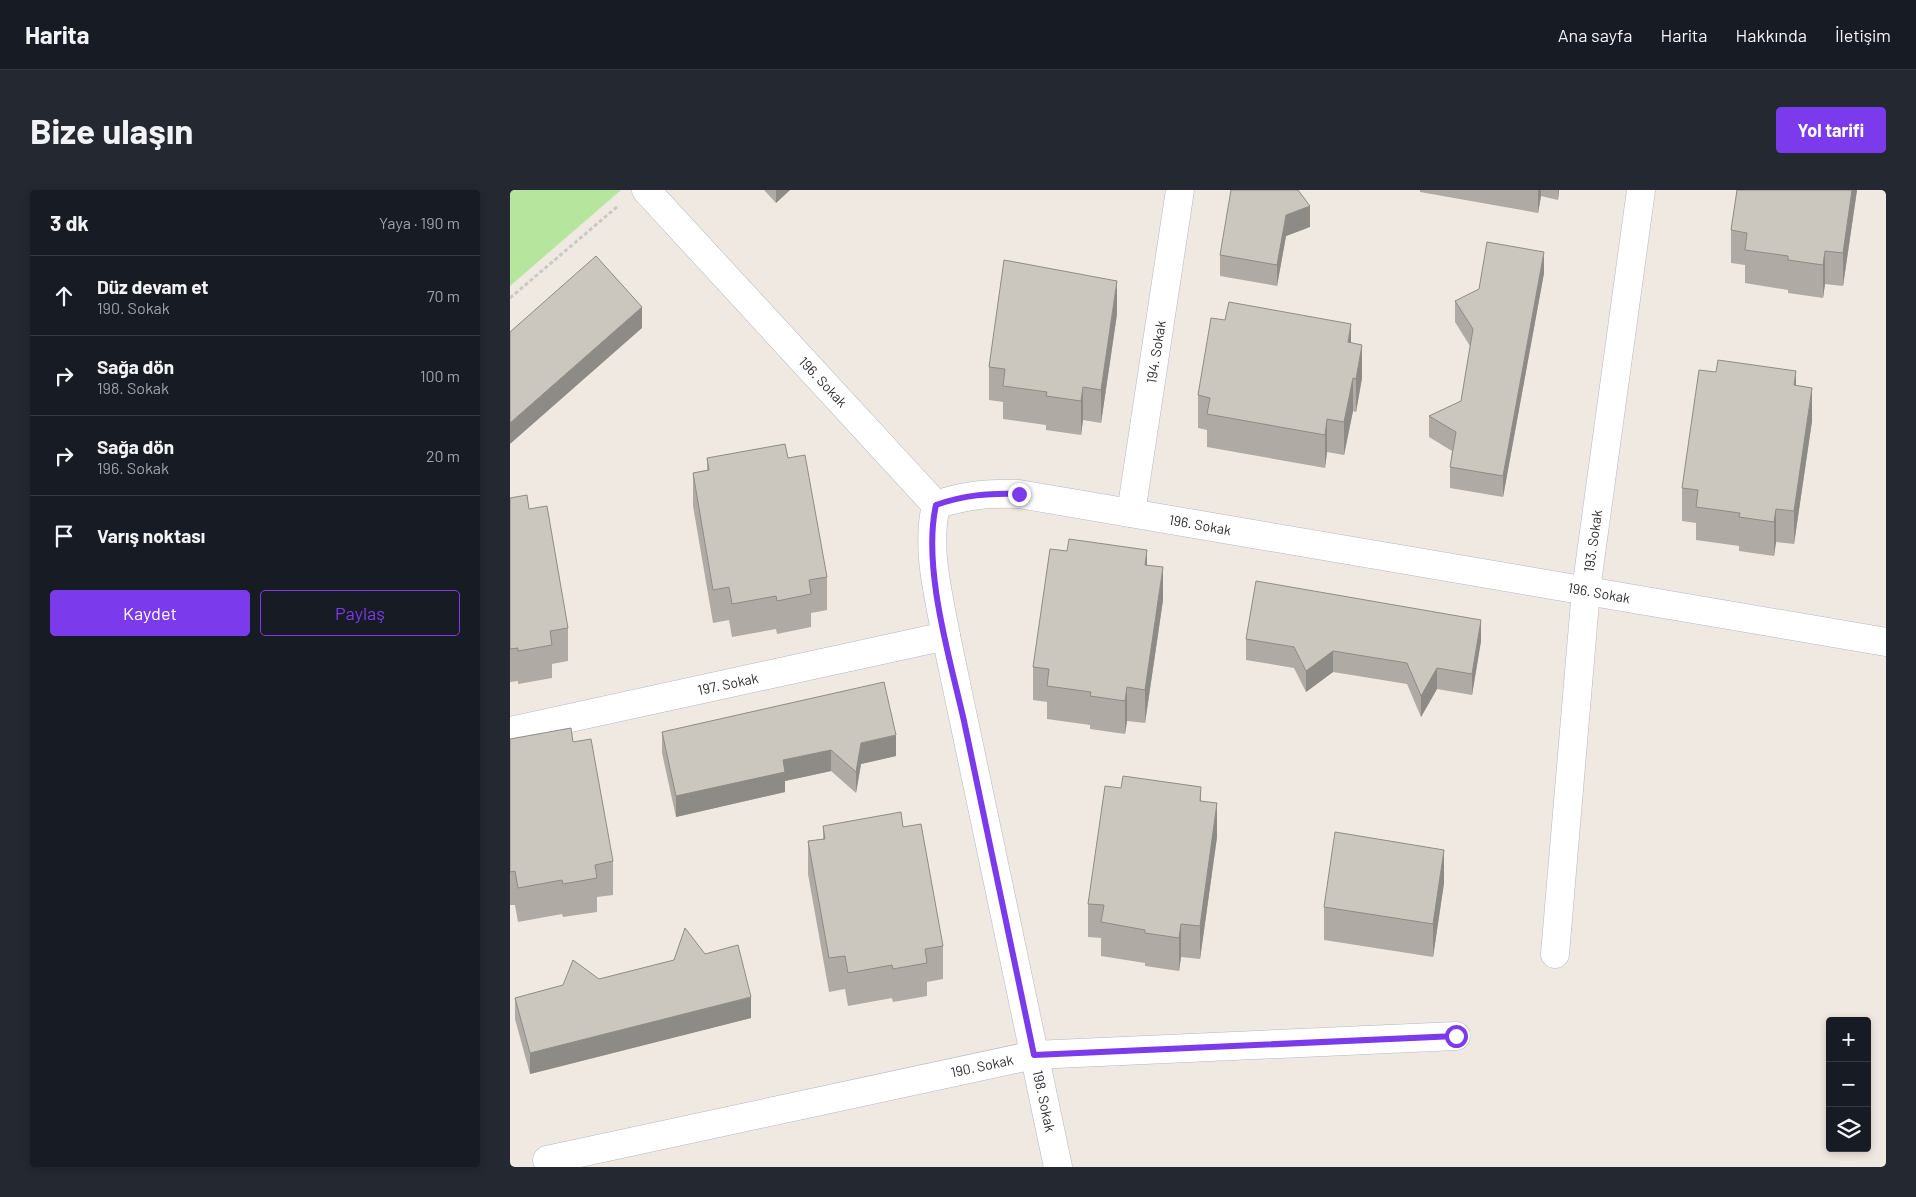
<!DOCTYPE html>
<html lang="tr">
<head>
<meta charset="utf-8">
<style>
  :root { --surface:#171b24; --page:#242831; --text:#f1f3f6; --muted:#9ea1a6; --line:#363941; --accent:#7c3aed }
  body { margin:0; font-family:Barlow,sans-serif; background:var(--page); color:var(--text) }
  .controls { position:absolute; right:15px; bottom:15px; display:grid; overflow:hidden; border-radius:5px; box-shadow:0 2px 8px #0003 }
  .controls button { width:45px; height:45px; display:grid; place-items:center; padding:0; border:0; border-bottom:1px solid var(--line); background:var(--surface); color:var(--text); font:25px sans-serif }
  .stop { position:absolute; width:15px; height:15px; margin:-11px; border:4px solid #7c3aed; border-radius:50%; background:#fff }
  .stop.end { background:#7c3aed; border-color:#fff; box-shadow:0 1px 5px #0008 }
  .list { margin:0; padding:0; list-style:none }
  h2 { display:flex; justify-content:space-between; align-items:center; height:65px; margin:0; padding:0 20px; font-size:21px }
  h2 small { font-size:16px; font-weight:400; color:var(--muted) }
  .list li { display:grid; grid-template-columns:32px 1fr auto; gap:15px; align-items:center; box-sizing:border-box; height:80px; padding:0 20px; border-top:1px solid var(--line) }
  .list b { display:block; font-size:19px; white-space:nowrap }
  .list p { margin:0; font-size:16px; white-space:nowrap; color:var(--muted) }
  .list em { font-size:16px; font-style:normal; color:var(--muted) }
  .actions { display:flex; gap:10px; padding:15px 20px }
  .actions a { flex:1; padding:11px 0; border:1px solid var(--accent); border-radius:5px; text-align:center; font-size:18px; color:var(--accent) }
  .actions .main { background:var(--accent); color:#fff }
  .icon { flex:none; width:28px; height:28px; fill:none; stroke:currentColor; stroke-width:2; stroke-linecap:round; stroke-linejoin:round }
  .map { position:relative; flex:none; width:1376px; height:977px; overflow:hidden; border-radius:5px }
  header { display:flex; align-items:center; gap:30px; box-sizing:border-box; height:70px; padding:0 25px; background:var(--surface); border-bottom:1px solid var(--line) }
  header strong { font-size:24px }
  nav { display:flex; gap:28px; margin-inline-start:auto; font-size:18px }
  .intro { display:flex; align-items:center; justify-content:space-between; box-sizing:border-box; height:120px; padding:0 30px }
  h1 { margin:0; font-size:35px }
  .button { padding:12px 22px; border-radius:5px; background:var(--accent); color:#fff; font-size:18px; font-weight:700 }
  main { display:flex; gap:30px; padding:0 30px }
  aside { flex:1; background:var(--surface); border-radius:5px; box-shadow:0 2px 8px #0003 }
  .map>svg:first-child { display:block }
  .grass { fill:#b6e59e }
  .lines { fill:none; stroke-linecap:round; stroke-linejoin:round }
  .minor-casing { stroke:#b4b7c1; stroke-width:29 }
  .path { stroke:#c9c9c9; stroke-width:3; stroke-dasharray:4 2.5; stroke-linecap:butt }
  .minor { stroke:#fff; stroke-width:28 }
  .wall { fill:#afaba4 }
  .shaded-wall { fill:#8e8b86 }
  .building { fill:#cbc7bf; stroke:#8e8b86 }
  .route { stroke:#7c3aed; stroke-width:6 }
  .labels { text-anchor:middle; stroke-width:4; stroke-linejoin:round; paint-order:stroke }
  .street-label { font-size:14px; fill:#2e2e2e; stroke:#fff }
</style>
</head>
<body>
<header>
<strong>Harita</strong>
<nav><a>Ana sayfa</a><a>Harita</a><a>Hakkında</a><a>İletişim</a></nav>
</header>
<div class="intro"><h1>Bize ulaşın</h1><a class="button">Yol tarifi</a></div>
<main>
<aside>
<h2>3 dk<small>Yaya · 190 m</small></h2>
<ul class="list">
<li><svg class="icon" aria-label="ahead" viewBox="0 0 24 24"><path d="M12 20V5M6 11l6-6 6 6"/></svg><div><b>Düz devam et</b><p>190. Sokak</p></div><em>70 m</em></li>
<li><svg class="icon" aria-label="right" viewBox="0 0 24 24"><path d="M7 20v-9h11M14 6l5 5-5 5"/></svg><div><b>Sağa dön</b><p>198. Sokak</p></div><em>100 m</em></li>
<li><svg class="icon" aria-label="right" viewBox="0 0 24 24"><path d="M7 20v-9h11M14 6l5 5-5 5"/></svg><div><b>Sağa dön</b><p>196. Sokak</p></div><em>20 m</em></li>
<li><svg class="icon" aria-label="arrive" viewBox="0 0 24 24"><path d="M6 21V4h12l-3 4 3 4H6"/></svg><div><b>Varış noktası</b></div></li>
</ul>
<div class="actions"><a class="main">Kaydet</a><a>Paylaş</a></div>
</aside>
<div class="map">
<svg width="1376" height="977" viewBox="0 0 1376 977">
  <rect width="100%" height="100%" fill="#efe9e1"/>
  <path class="grass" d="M 0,0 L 111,0 L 0,96 Z"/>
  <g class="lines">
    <g class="minor-casing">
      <g id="minor">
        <path d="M 136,0 L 426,315 C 454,305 479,303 509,304 L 1376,452"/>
        <path d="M 426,315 C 416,359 428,402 436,446 L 548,977"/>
        <path d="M 621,323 L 670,0"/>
        <path d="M 0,541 L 436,446"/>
        <path d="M 1045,764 L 1076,400 L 1131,0"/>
        <path d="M 37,970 L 524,865 L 946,846"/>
      </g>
    </g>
    <path class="path" d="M 0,108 L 108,16"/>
    <use href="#minor" class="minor"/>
  </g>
  <g class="wall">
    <path d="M 254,0 L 280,0 L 266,13 Z"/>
    <path d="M 910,0 L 1049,0 L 1048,10 L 1031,6 L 1028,23 L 910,2 Z"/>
    <path d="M 1227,0 L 1347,0 L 1333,96 L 1315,94 L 1313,108 L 1278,103 L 1278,100 L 1235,93 L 1235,75 L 1221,73 L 1221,40 Z"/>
    <path d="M 800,37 L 776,46 L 767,96 L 710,86 L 710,65 Z"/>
    <path d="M 1034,83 L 993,307 L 940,298 L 940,277 L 942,261 L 919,247 L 919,226 L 951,211 L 960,156 L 945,132 L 945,111 Z"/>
    <path d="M 607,124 L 591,233 L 573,230 L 571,245 L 536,240 L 536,235 L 493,229 L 493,212 L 479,210 L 479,177 Z"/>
    <path d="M 841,153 L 852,188 L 846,222 L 843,221 L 834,265 L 817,262 L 815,278 L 697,257 L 697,240 L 688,238 L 688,205 Z"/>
    <path d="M 1286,195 L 1302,231 L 1284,354 L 1266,352 L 1264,366 L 1229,361 L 1229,356 L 1186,350 L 1186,333 L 1172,331 L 1172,298 Z"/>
    <path d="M 197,268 L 278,268 L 317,387 L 317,420 L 301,423 L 301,437 L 267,444 L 266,439 L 222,447 L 219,430 L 203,433 L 183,316 L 183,283 L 197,280 Z"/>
    <path d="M 0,308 L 19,319 L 58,438 L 58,471 L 42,474 L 42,488 L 8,494 L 8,491 L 0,492 Z"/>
    <path d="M 637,375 L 653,410 L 635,533 L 617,531 L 615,544 L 580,539 L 580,535 L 537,529 L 537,512 L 523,510 L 523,477 Z"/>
    <path d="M 736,449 L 971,451 L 962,505 L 927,499 L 911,527 L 897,494 L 823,482 L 796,502 L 784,478 L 736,470 Z"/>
    <path d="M 152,542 L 386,566 L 351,574 L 346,603 L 321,581 L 275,591 L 275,602 L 166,627 L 152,563 Z"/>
    <path d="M 0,549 L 63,552 L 103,671 L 103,705 L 87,707 L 87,722 L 53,727 L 52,724 L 8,732 L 5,715 L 0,715 Z"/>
    <path d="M 691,611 L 707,647 L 690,769 L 671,767 L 669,781 L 635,776 L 635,773 L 591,766 L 591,748 L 578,747 L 578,714 Z"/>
    <path d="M 313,636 L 393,637 L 433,756 L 433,789 L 417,792 L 417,806 L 383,812 L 382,808 L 338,816 L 335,799 L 319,802 L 298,684 L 298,651 L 313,649 Z"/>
    <path d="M 934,693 L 923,767 L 814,750 L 814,717 Z"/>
    <path d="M 89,789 L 241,828 L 20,884 L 5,829 L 5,808 Z"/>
  </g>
  <g class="shaded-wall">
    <path d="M 266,0 L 280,0 L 266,13 Z"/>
    <path d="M 1028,0 L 1031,0 L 1031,6 L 1028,23 Z"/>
    <path d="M 1048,0 L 1049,0 L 1048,10 Z"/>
    <path d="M 1342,0 L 1347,0 L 1333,96 L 1333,63 Z"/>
    <path d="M 800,16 L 800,37 L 776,46 L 767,96 L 767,75 L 776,25 Z"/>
    <path d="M 1315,61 L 1315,94 L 1313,108 L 1313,75 Z"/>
    <path d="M 1034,62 L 1034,83 L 993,307 L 993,286 Z"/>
    <path d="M 607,91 L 607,124 L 591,233 L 591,200 Z"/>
    <path d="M 132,117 L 132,138 L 0,254 L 0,233 Z"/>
    <path d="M 841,134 L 841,167 L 838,152 Z"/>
    <path d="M 852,155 L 852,188 L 846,222 L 846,189 Z"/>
    <path d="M 1286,181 L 1286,214 L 1284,195 Z"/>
    <path d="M 843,188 L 843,221 L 834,265 L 834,232 Z"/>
    <path d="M 573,197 L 573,230 L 571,245 L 571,211 Z"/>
    <path d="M 1302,198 L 1302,231 L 1284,354 L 1284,321 Z"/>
    <path d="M 817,229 L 817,262 L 815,278 L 815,245 Z"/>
    <path d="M 1266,319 L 1266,352 L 1264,366 L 1264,332 Z"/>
    <path d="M 637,360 L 637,393 L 635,375 Z"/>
    <path d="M 653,377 L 653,410 L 635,533 L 635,500 Z"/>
    <path d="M 971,430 L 971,451 L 962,505 L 962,484 Z"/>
    <path d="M 823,461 L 823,482 L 796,502 L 796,481 Z"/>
    <path d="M 927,478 L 927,499 L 911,527 L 911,506 Z"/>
    <path d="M 617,497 L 617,531 L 615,544 L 615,511 Z"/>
    <path d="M 386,545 L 386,566 L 351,574 L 346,603 L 346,582 L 351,553 Z"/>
    <path d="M 321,560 L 321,581 L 275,591 L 275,602 L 166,627 L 166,606 L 273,570 Z"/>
    <path d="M 691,597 L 691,630 L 690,611 Z"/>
    <path d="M 707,613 L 707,647 L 690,769 L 690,736 Z"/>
    <path d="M 934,660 L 934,693 L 923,767 L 923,734 Z"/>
    <path d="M 671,734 L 671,767 L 669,781 L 669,748 Z"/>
    <path d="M 241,807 L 241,828 L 20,884 L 20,863 Z"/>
  </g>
  <g class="building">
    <path d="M 721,0 L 788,0 L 800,16 L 776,25 L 767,75 L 710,65 Z"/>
    <path d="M 1227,0 L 1342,0 L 1333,63 L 1315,61 L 1313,75 L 1278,70 L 1278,66 L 1235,60 L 1237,43 L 1221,40 Z"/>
    <path d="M 977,52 L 1034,62 L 993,286 L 940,277 L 946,242 L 919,226 L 951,211 L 963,139 L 945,111 L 969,99 Z"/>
    <path d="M 86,66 L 132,117 L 0,233 L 0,142 Z"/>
    <path d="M 494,70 L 607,91 L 591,200 L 573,197 L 571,211 L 536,206 L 537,202 L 493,196 L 495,179 L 479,177 Z"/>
    <path d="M 719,112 L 841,134 L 838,152 L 852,155 L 846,189 L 843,188 L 834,232 L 817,229 L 815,245 L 697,224 L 700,208 L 688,205 L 701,128 L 715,130 Z"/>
    <path d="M 1208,170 L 1286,181 L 1284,195 L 1302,198 L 1284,321 L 1266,319 L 1264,332 L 1229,327 L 1230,323 L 1186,317 L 1188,300 L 1172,298 L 1189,180 L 1206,182 Z"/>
    <path d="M 275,254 L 278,268 L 295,265 L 317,387 L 299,390 L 301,404 L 267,411 L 266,406 L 222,414 L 219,397 L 203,400 L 183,283 L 199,280 L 197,268 Z"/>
    <path d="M 17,305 L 19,319 L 37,316 L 58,438 L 40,441 L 42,455 L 8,461 L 8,458 L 0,459 L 0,308 Z"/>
    <path d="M 559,349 L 637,360 L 635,375 L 653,377 L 635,500 L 617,497 L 615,511 L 580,506 L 581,502 L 537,496 L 539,479 L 523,477 L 540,359 L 557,361 Z"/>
    <path d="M 746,391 L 971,430 L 962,484 L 927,478 L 911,506 L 897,473 L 823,461 L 796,481 L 784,457 L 736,449 Z"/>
    <path d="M 374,492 L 386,545 L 351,553 L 346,582 L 321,560 L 273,570 L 275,582 L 166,606 L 152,542 Z"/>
    <path d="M 61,538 L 63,552 L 81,549 L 103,671 L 85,675 L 87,688 L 53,694 L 52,690 L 8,698 L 5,681 L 0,682 L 0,549 Z"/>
    <path d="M 613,586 L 691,597 L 690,611 L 707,613 L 690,736 L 671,734 L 669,748 L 635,743 L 635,740 L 591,732 L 594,715 L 578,714 L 595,596 L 611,598 Z"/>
    <path d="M 391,622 L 393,637 L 411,634 L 433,756 L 415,759 L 417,773 L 383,779 L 382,775 L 338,783 L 335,766 L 319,768 L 298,651 L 315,649 L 313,636 Z"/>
    <path d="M 825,642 L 934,660 L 923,734 L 814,717 Z"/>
    <path d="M 175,738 L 195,764 L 228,755 L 241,807 L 20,863 L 5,808 L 53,795 L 63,770 L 89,789 L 164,770 Z"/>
  </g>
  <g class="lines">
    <path class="route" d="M 509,304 C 479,303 454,305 426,315 C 412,377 440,469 454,531 C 477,643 501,754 524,865 L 946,846"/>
  </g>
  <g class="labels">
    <g class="street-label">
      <text transform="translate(646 162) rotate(-81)" y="5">194. Sokak</text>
      <text transform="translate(313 192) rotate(47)" y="5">196. Sokak</text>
      <text transform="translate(690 335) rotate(10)" y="5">196. Sokak</text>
      <text transform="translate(1083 351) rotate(-82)" y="5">193. Sokak</text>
      <text transform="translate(1089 403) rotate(10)" y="5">196. Sokak</text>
      <text transform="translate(218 494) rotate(-12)" y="5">197. Sokak</text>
      <text transform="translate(472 876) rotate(-12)" y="5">190. Sokak</text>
      <text transform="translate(534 911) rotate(78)" y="5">198. Sokak</text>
    </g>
  </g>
</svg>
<div class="controls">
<button>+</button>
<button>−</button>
<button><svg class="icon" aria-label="layers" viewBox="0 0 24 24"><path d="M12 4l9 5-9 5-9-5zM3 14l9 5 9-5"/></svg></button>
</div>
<div class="stop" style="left:946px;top:846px"></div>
<div class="stop end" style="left:509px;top:304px"></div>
</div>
</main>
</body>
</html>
